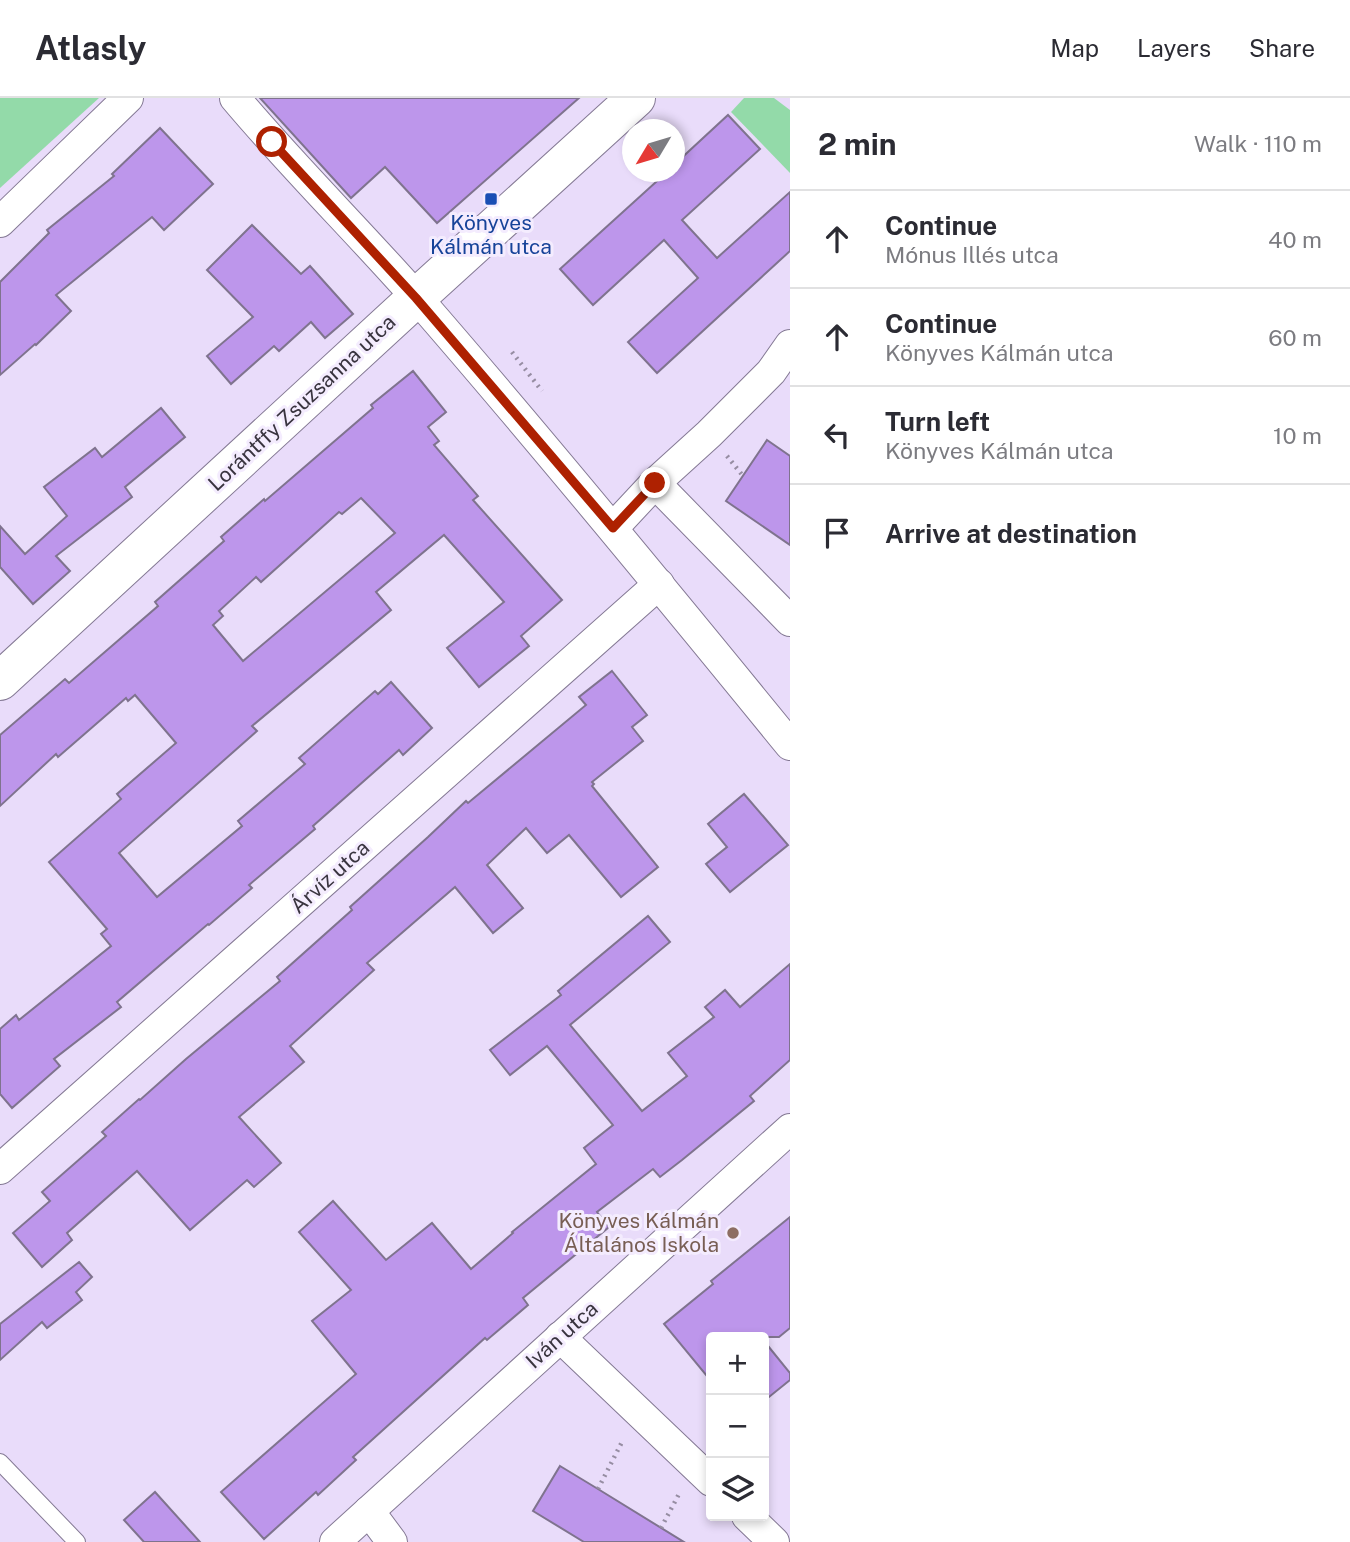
<!DOCTYPE html>
<html lang="en">
<head>
<meta charset="utf-8">
<style>
  :root { --surface:#fff; --page:#f2f2f3; --text:#2b2b33; --muted:#7c7c81; --line:#e1e1e2 }
  body { margin:0; font-family:"Public Sans",sans-serif; background:var(--page); color:var(--text) }
  .controls { position:absolute; right:21px; bottom:21px; display:grid; overflow:hidden; border-radius:7px; box-shadow:0 4px 10px #0003 }
  .controls button { width:63px; height:63px; display:grid; place-items:center; padding:0; border:0; border-bottom:2px solid var(--line); background:var(--surface); color:var(--text); font:35px sans-serif }
  .compass { position:absolute; left:622px; top:21px; width:63px; height:63px; border-radius:50%; background:var(--surface); box-shadow:0 4px 10px #0003; rotate:232deg }
  .stop { position:absolute; width:21px; height:21px; margin:-16px; border:5px solid #ae2101; border-radius:50%; background:#fff }
  .stop.end { background:#ae2101; border-color:#fff; box-shadow:0 2px 7px #0008 }
  .list { margin:0; padding:0; list-style:none }
  h2 { display:flex; justify-content:space-between; align-items:center; height:91px; margin:0; padding:0 28px; font-size:30px }
  h2 small { font-size:23px; font-weight:400; color:var(--muted) }
  .list li { display:grid; grid-template-columns:46px 1fr auto; gap:21px; align-items:center; box-sizing:border-box; height:98px; padding:0 28px; border-top:2px solid var(--line) }
  .list b { display:block; font-size:26px; white-space:nowrap }
  .list p { margin:0; font-size:23px; white-space:nowrap; color:var(--muted) }
  .list em { font-size:23px; font-style:normal; color:var(--muted) }
  .icon { flex:none; width:38px; height:38px; fill:none; stroke:currentColor; stroke-width:2; stroke-linecap:round; stroke-linejoin:round }
  .map { position:relative; flex:none; width:790px; height:1444px; overflow:hidden }
  header { display:flex; align-items:center; gap:42px; box-sizing:border-box; height:98px; padding:0 35px; background:var(--surface); border-bottom:2px solid var(--line) }
  header strong { font-size:33px }
  nav { display:flex; gap:38px; margin-inline-start:auto; font-size:24px }
  main { display:flex }
  aside { flex:1; background:var(--surface) }
  .map>svg:first-child { display:block }
  .green { fill:#93daa9 }
  .building { fill:#bd96eb; stroke:#7f738e; stroke-width:2; fill-rule:evenodd }
  .lines { fill:none; stroke-linecap:round; stroke-linejoin:round }
  .lane-casing { stroke:#847994; stroke-width:18 }
  .street-casing { stroke:#847994; stroke-width:32 }
  .secondary-casing { stroke:#847994; stroke-width:40 }
  .path { stroke:#968da2; stroke-width:4.5; stroke-dasharray:2 5; stroke-linecap:butt }
  .lane { stroke:#fff; stroke-width:16 }
  .street { stroke:#fff; stroke-width:30 }
  .secondary { stroke:#fff; stroke-width:38 }
  .route { stroke:#ae2101; stroke-width:9 }
  .transit-dot { fill:#1a4fb4; stroke:#f4ecfe; stroke-width:2.5 }
  .education-dot { fill:#8d6e63; stroke:#f4ecfe; stroke-width:2.5 }
  .labels { text-anchor:middle; stroke-width:6; stroke-linejoin:round; paint-order:stroke }
  .transit-label { font-size:21px; fill:#164399; stroke:#f4ecfe }
  .street-label { font-size:21px; fill:#39343f; stroke:#f4ecfe }
  .education-label { font-size:21px; fill:#785e54; stroke:#f4ecfe; text-anchor:end }
</style>
</head>
<body>
<header>
<strong>Atlasly</strong>
<nav><a>Map</a><a>Layers</a><a>Share</a></nav>
</header>
<main>
<div class="map">
<svg width="790" height="1444" viewBox="0 0 790 1444">
  <rect width="100%" height="100%" fill="#e9dcfa"/>
  <g class="green">
    <path d="M 0,0 L 99,0 L 0,90 Z"/>
    <path d="M 744,0 L 774,0 L 790,12 L 790,75 L 731,14 Z"/>
  </g>
  <g class="building">
    <path d="M 260,0 L 579,0 L 437,125 L 385,69 L 351,100 Z"/>
    <path d="M 728,17 L 760,51 L 682,122 L 717,160 L 790,94 L 790,153 L 657,275 L 628,244 L 698,180 L 664,142 L 593,207 L 560,171 L 667,74 L 675,74 L 675,66 Z"/>
    <path d="M 160,30 L 213,86 L 164,132 L 152,119 L 56,197 L 71,213 L 36,247 L 35,246 L 0,277 L 0,184 L 49,135 L 47,132 L 114,78 L 112,76 Z"/>
    <path d="M 252,127 L 301,176 L 310,168 L 353,216 L 325,240 L 311,224 L 279,253 L 274,248 L 231,286 L 207,258 L 253,219 L 207,172 Z"/>
    <path d="M 413,273 L 446,314 L 428,329 L 439,343 L 434,347 L 478,398 L 473,402 L 562,502 L 521,538 L 529,548 L 479,589 L 447,550 L 504,504 L 444,437 L 376,494 L 391,512 L 252,628 L 257,633 L 119,755 L 157,799 L 242,728 L 238,723 L 305,666 L 299,660 L 375,593 L 378,596 L 391,584 L 432,630 L 403,657 L 399,652 L 313,728 L 315,731 L 249,787 L 252,790 L 209,827 L 208,826 L 117,904 L 121,909 L 54,961 L 60,968 L 12,1010 L 0,996 L 0,931 L 16,917 L 19,922 L 111,848 L 101,836 L 107,831 L 49,764 L 121,701 L 117,696 L 176,645 L 135,597 L 128,603 L 126,600 L 58,659 L 56,656 L 0,708 L 0,637 L 65,581 L 69,585 L 158,508 L 155,504 L 224,443 L 221,439 L 264,401 L 265,403 L 373,310 L 371,307 ZM 361,400 L 395,435 L 243,563 L 213,527 L 223,518 L 219,513 L 256,479 L 261,484 L 339,414 L 342,416 Z"/>
    <path d="M 161,310 L 185,339 L 125,389 L 132,399 L 56,458 L 70,473 L 33,506 L 0,469 L 0,428 L 25,456 L 67,418 L 44,389 L 95,350 L 102,359 Z"/>
    <path d="M 767,342 L 790,358 L 790,447 L 726,403 Z"/>
    <path d="M 612,573 L 647,617 L 632,629 L 643,643 L 592,684 L 594,686 L 592,688 L 658,769 L 621,799 L 569,737 L 547,755 L 526,730 L 487,767 L 523,810 L 493,835 L 455,789 L 367,865 L 374,872 L 290,948 L 304,964 L 239,1019 L 281,1065 L 254,1089 L 247,1082 L 190,1132 L 137,1073 L 67,1135 L 72,1142 L 42,1169 L 13,1135 L 50,1103 L 42,1094 L 106,1038 L 102,1034 L 139,1001 L 140,1002 L 186,961 L 280,883 L 277,879 L 352,812 L 350,809 L 428,739 L 466,703 L 468,705 L 586,607 L 579,599 Z"/>
    <path d="M 744,696 L 788,747 L 730,794 L 706,766 L 727,749 L 708,726 Z"/>
    <path d="M 648,818 L 670,844 L 570,927 L 642,1013 L 687,978 L 668,955 L 714,919 L 705,909 L 725,892 L 740,909 L 790,866 L 790,962 L 750,998 L 754,1003 L 682,1062 L 660,1079 L 653,1071 L 597,1114 L 609,1129 L 523,1200 L 528,1207 L 487,1242 L 485,1240 L 353,1359 L 356,1362 L 318,1397 L 316,1394 L 264,1441 L 221,1394 L 356,1276 L 312,1223 L 351,1192 L 299,1134 L 333,1103 L 386,1162 L 432,1125 L 471,1171 L 513,1135 L 512,1134 L 596,1066 L 584,1050 L 613,1027 L 547,948 L 510,977 L 490,952 L 561,897 L 558,893 Z"/>
    <path d="M 790,1119 L 790,1230 L 779,1239 L 711,1239 L 711,1283 L 664,1226 L 713,1186 L 711,1183 Z"/>
    <path d="M 79,1164 L 92,1179 L 76,1194 L 82,1202 L 47,1230 L 42,1224 L 0,1262 L 0,1226 Z"/>
    <path d="M 764,1243 L 790,1275 L 790,1282 L 764,1303 Z"/>
    <path d="M 560,1368 L 598,1391 L 684,1444 L 584,1444 L 533,1413 Z"/>
    <path d="M 155,1394 L 200,1444 L 144,1444 L 124,1422 Z"/>
  </g>
  <g class="lines">
    <g class="lane-casing">
      <path id="lane" d="M 0,1364 L 77,1444"/>
    </g>
    <g class="street-casing">
      <g id="street">
        <path d="M 235,0 C 293,69 357,132 417,200 C 544,346 667,496 790,647"/>
        <path d="M 0,124 L 128,0"/>
        <path d="M 655,385 L 790,523"/>
        <path d="M 613,430 L 655,385 L 709,336 L 771,274 L 790,247"/>
        <path d="M 0,1071 L 659,486"/>
        <path d="M 560,1239 L 711,1383"/>
        <path d="M 369,1413 L 392,1444"/>
        <path d="M 747,1418 L 774,1444"/>
        <path d="M 335,1444 L 790,1031"/>
      </g>
    </g>
    <g class="secondary-casing">
      <path id="secondary" d="M 0,583 L 416,200 L 636,0"/>
    </g>
    <g class="path">
      <path d="M 512,254 L 542,293"/>
      <path d="M 727,358 L 743,378"/>
      <path d="M 598,1391 L 623,1342"/>
      <path d="M 661,1430 L 679,1396"/>
    </g>
    <use href="#lane" class="lane"/>
    <use href="#street" class="street"/>
    <use href="#secondary" class="secondary"/>
  </g>
  <g class="lines">
    <path class="route" d="M 272,44 L 416,200 L 613,430 L 655,385"/>
  </g>
  <rect class="transit-dot" x="484" y="94" width="14" height="14" rx="3.5"/>
  <circle class="education-dot" cx="733" cy="1135" r="7"/>
  <g class="labels">
    <g class="transit-label">
      <text x="491" y="132">Könyves<tspan x="491" dy="24">Kálmán utca</tspan></text>
    </g>
    <g class="street-label">
      <text transform="translate(302 305) rotate(-43)" y="7">Lorántffy Zsuzsanna utca</text>
      <text transform="translate(330 779) rotate(-42)" y="7">Árvíz utca</text>
      <text transform="translate(562 1237) rotate(-42)" y="7">Iván utca</text>
    </g>
    <g class="education-label">
      <text x="719" y="1130">Könyves Kálmán<tspan x="719" dy="24">Általános Iskola</tspan></text>
    </g>
  </g>
</svg>
<div class="controls">
<button>+</button>
<button>−</button>
<button><svg class="icon" aria-label="layers" viewBox="0 0 24 24"><path d="M12 4l9 5-9 5-9-5zM3 14l9 5 9-5"/></svg></button>
</div>
<svg class="compass" viewBox="-18 -18 36 36"><path d="M0-13l5 13h-10z" fill="#e53935"/><path d="M0 13l5-13h-10z" fill="#7c7c81"/></svg>
<div class="stop" style="left:272px;top:44px"></div>
<div class="stop end" style="left:655px;top:385px"></div>
</div>
<aside>
<h2>2 min<small>Walk · 110 m</small></h2>
<ul class="list">
<li><svg class="icon" aria-label="ahead" viewBox="0 0 24 24"><path d="M12 20V5M6 11l6-6 6 6"/></svg><div><b>Continue</b><p>Mónus Illés utca</p></div><em>40 m</em></li>
<li><svg class="icon" aria-label="ahead" viewBox="0 0 24 24"><path d="M12 20V5M6 11l6-6 6 6"/></svg><div><b>Continue</b><p>Könyves Kálmán utca</p></div><em>60 m</em></li>
<li><svg class="icon" aria-label="left" viewBox="0 0 24 24"><path d="M17 20v-9H6M10 6l-5 5 5 5"/></svg><div><b>Turn left</b><p>Könyves Kálmán utca</p></div><em>10 m</em></li>
<li><svg class="icon" aria-label="arrive" viewBox="0 0 24 24"><path d="M6 21V4h12l-3 4 3 4H6"/></svg><div><b>Arrive at destination</b></div></li>
</ul>
</aside>
</main>
</body>
</html>
